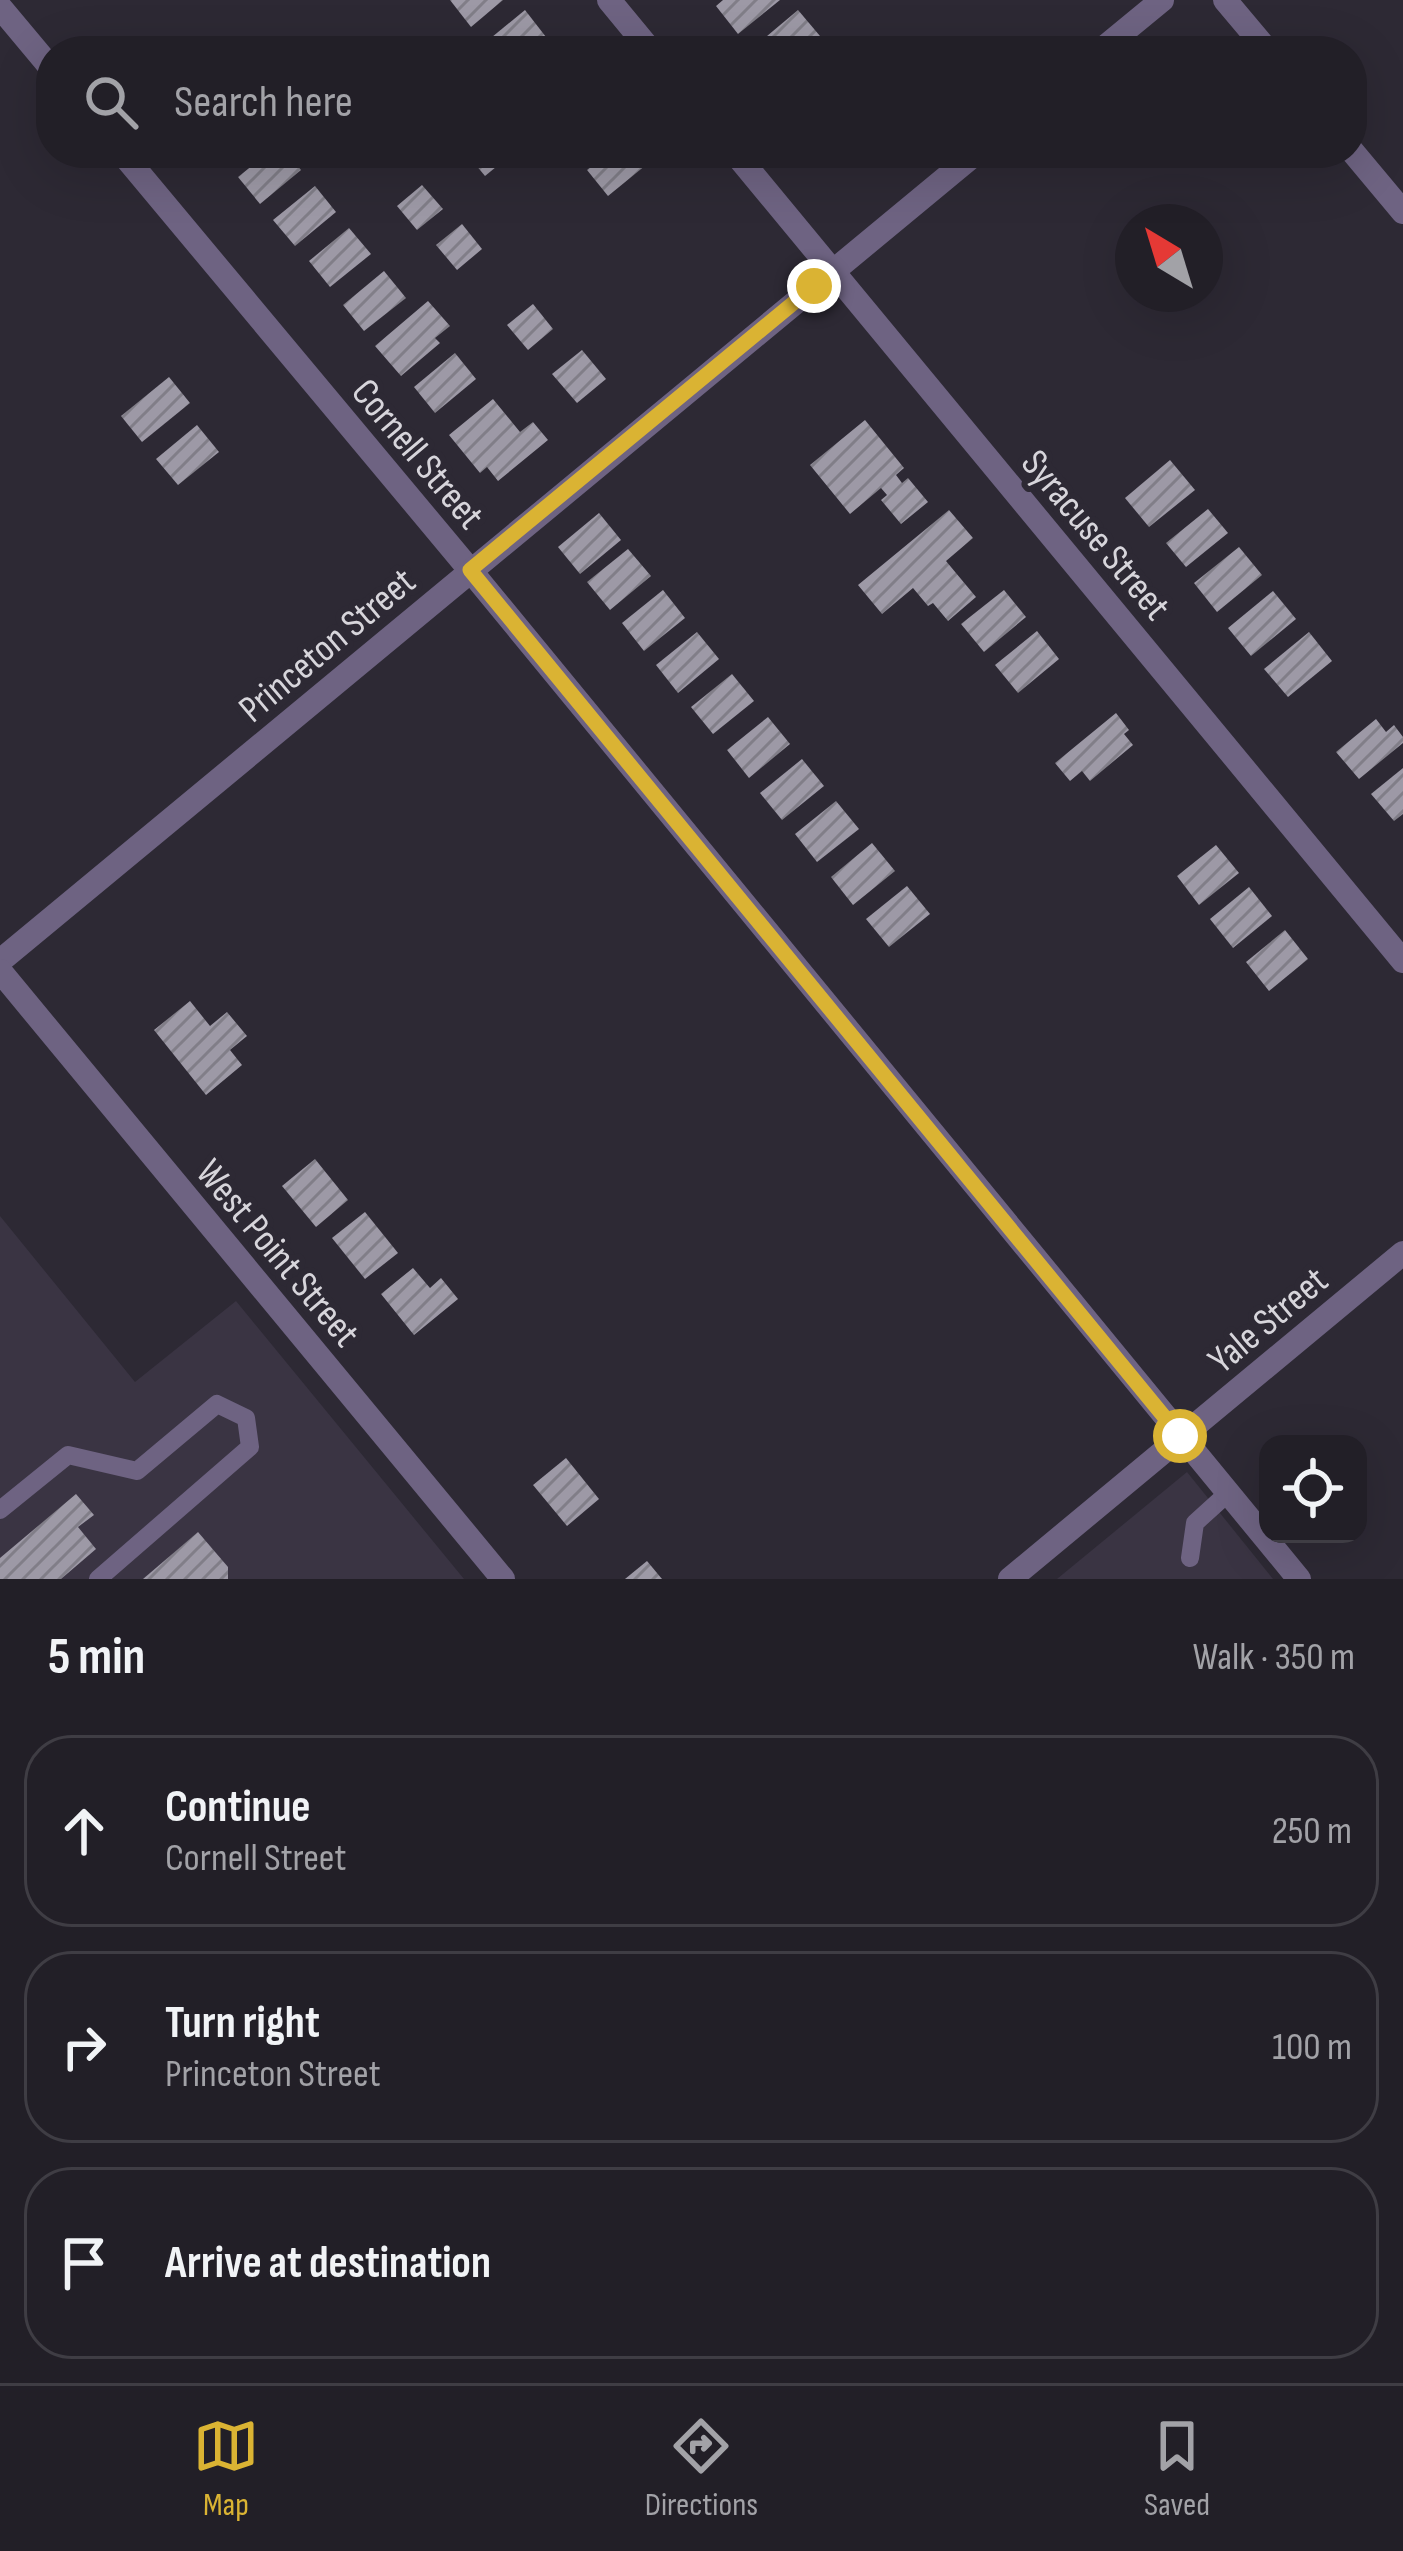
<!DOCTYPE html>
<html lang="en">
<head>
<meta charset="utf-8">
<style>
  :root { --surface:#221f27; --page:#2a272f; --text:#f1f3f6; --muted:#a2a2a7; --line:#3f3d44; --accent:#dab333 }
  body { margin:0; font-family:"Sofia Sans Condensed",sans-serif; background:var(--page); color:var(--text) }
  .controls { position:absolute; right:36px; bottom:36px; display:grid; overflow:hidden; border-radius:24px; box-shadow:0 12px 48px #0002 }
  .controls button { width:108px; height:108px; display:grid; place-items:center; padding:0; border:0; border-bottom:3px solid var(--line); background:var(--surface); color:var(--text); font:60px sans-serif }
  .compass { position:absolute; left:1115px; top:204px; width:108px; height:108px; border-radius:50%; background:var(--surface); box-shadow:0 12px 48px #0002; rotate:322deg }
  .stop { position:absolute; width:36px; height:36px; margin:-27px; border:9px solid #dab333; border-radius:50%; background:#fff }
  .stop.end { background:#dab333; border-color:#fff; box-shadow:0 3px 12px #0008 }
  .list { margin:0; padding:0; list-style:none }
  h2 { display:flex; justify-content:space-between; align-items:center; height:156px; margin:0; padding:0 48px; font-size:51px }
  h2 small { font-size:39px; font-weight:400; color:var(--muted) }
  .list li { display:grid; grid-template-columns:78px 1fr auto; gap:36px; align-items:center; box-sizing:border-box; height:192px; margin:0 24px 24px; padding:0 24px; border:3px solid var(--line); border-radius:48px }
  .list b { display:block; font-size:45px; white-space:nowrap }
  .list p { margin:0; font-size:39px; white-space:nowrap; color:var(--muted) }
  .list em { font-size:39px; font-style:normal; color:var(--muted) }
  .icon { flex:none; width:66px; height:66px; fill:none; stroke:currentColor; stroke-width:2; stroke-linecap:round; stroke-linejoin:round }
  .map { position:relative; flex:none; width:1403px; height:1579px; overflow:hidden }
  .search { position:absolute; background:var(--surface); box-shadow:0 12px 48px #0002; left:36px; right:36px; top:36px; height:132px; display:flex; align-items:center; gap:30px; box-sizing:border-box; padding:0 42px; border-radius:48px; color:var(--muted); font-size:45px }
  .sheet { height:804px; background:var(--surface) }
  nav { display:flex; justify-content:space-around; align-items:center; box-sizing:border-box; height:168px; border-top:3px solid var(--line); background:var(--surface); font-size:33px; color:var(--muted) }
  nav a { display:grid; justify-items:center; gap:6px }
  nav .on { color:var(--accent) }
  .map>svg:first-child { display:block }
  .built { fill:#3a3443 }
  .building { fill:url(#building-hatch) }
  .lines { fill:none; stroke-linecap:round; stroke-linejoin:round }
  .lane { stroke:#6e6382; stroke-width:18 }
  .street { stroke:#6e6382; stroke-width:24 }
  .route { stroke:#dab333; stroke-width:15 }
  .labels { text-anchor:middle; stroke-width:12; stroke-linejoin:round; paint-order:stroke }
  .street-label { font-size:39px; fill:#d7d5db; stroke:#2d2934 }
</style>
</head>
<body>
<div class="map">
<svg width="1403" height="1579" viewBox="0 0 1403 1579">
  <defs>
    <pattern id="building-hatch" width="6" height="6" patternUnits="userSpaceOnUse" patternTransform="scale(3)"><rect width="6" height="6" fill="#9d99a6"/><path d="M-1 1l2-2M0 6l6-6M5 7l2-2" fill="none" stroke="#817e88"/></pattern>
  </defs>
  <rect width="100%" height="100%" fill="#2d2934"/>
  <g class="built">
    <path d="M 0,1216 L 135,1382 L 236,1301 L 464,1579 L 0,1579 Z"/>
    <path d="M 1187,1472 L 1273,1579 L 1057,1579 Z"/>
  </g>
  <g class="building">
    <path d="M 450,0 L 503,0 L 471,27 Z"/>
    <path d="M 723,0 L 780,0 L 738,34 L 716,6 Z"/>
    <path d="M 525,10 L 546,37 L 529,51 L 475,51 Z"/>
    <path d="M 798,10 L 820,36 L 802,51 L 759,51 L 755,46 Z"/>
    <path d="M 268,153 L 287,153 L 301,170 L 260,204 L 238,177 Z"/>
    <path d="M 466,153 L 513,153 L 485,176 Z"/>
    <path d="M 607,153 L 637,153 L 646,165 L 608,196 L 587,170 Z"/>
    <path d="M 422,185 L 443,209 L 417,230 L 397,206 Z"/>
    <path d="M 315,186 L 336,212 L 295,246 L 273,220 Z"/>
    <path d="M 462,224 L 482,249 L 457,270 L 436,245 Z"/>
    <path d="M 349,228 L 371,254 L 330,287 L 309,261 Z"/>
    <path d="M 384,271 L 406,298 L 364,331 L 343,305 Z"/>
    <path d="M 428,301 L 450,326 L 435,338 L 440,343 L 401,376 L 375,346 Z"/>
    <path d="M 533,304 L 553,329 L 528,350 L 507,325 Z"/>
    <path d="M 582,350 L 606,379 L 577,403 L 552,374 Z"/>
    <path d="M 455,353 L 476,379 L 435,413 L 414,387 Z"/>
    <path d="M 169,377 L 190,403 L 142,442 L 121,416 Z"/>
    <path d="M 493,399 L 520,432 L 533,422 L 548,440 L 498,481 L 487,467 L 480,473 L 449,435 Z"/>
    <path d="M 865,420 L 904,468 L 896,475 L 902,483 L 908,478 L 928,502 L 901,524 L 881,500 L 887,495 L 881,488 L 850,514 L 810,465 Z"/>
    <path d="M 197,425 L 219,452 L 178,485 L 156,459 Z"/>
    <path d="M 1170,460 L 1195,490 L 1149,527 L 1125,498 Z"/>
    <path d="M 1208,509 L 1228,533 L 1186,567 L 1166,543 Z"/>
    <path d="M 949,510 L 973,538 L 946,561 L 976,597 L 948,621 L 933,603 L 928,606 L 913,588 L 882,614 L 858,585 Z"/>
    <path d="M 599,513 L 621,540 L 580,574 L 558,547 Z"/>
    <path d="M 1239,547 L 1262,575 L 1217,612 L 1194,583 Z"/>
    <path d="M 628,549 L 651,576 L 610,610 L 587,582 Z"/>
    <path d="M 663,590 L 685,618 L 644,651 L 622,623 Z"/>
    <path d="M 1004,590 L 1026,617 L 984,652 L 961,624 Z"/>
    <path d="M 1273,591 L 1296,619 L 1251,656 L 1228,628 Z"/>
    <path d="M 1037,631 L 1059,659 L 1018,693 L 995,665 Z"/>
    <path d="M 697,632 L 719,659 L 678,693 L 656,665 Z"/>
    <path d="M 1309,632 L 1332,661 L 1288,697 L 1264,669 Z"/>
    <path d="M 732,674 L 754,701 L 713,734 L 691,707 Z"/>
    <path d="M 1116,713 L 1129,730 L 1124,734 L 1133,745 L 1090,781 L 1082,771 L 1070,781 L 1055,763 Z"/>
    <path d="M 768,717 L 790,744 L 749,778 L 727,750 Z"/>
    <path d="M 1376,719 L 1386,732 L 1394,725 L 1403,737 L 1403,743 L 1359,779 L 1336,752 Z"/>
    <path d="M 802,759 L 824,786 L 782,820 L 760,793 Z"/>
    <path d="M 1403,768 L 1403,814 L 1394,821 L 1371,794 Z"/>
    <path d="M 836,801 L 859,829 L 817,862 L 795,834 Z"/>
    <path d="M 872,843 L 895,871 L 853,905 L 831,877 Z"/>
    <path d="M 1216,845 L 1239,873 L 1199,905 L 1177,876 Z"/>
    <path d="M 907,886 L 930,914 L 889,947 L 866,919 Z"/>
    <path d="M 1249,887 L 1272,916 L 1233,948 L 1210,919 Z"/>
    <path d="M 1285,930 L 1308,959 L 1269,991 L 1246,962 Z"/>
    <path d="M 190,1001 L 210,1026 L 227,1012 L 247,1036 L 230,1050 L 242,1065 L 206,1095 L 154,1030 Z"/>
    <path d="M 315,1159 L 348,1200 L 316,1227 L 282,1186 Z"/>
    <path d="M 365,1212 L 398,1253 L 365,1279 L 332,1238 Z"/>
    <path d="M 413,1268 L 430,1288 L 441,1278 L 458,1299 L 414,1335 L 381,1294 Z"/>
    <path d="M 566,1458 L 599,1499 L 567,1526 L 533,1485 Z"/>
    <path d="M 76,1494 L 94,1515 L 78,1527 L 96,1549 L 61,1579 L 0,1579 L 0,1558 Z"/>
    <path d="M 198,1532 L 228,1567 L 228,1579 L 143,1579 Z"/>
    <path d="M 647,1561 L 662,1579 L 625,1579 Z"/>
  </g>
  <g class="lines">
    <g class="lane">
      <path d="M 0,1510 L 68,1455 L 137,1471 L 217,1404 L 246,1418 L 250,1447 L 98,1579"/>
      <path d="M 1190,1558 L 1195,1523 L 1228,1493"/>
    </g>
    <g class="street">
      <path d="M 609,0 L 651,51"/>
      <path d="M 1225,0 L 1268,51"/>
      <path d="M 0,7 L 51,68"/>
      <path d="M 1100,51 L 1162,0"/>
      <path d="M 1352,151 L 1403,212"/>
      <path d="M 122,153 L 470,570 L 1299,1579"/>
      <path d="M 735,153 L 1403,961"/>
      <path d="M 0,961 L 976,153"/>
      <path d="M 0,971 L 503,1579"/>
      <path d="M 1010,1579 L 1403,1253"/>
    </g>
  </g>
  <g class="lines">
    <path class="route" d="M 814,286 L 470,570 L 1180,1436"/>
  </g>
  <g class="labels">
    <g class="street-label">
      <text transform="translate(419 453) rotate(50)" y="14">Cornell Street</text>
      <text transform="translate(1097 534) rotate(50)" y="14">Syracuse Street</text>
      <text transform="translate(326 644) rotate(-40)" y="14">Princeton Street</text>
      <text transform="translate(279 1252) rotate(50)" y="14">West Point Street</text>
      <text transform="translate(1267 1319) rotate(-40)" y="14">Yale Street</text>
    </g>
  </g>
</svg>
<div class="controls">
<button><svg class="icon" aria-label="locate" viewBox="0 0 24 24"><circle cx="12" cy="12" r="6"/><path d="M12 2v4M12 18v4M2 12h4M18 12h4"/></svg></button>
</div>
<svg class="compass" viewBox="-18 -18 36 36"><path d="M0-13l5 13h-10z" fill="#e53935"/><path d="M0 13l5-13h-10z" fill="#a2a2a7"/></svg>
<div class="stop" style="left:1180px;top:1436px"></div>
<div class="stop end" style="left:814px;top:286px"></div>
<div class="search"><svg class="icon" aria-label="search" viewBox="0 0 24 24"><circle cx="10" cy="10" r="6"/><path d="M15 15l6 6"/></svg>Search here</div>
</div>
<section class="sheet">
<h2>5 min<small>Walk · 350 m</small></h2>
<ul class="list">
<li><svg class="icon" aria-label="ahead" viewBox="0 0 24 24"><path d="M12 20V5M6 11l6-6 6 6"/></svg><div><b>Continue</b><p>Cornell Street</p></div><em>250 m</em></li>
<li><svg class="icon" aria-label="right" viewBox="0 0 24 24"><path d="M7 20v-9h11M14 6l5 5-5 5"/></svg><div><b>Turn right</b><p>Princeton Street</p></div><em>100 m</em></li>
<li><svg class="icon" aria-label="arrive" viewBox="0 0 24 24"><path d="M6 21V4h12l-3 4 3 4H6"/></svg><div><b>Arrive at destination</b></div></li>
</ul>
</section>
<nav>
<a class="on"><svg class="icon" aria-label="map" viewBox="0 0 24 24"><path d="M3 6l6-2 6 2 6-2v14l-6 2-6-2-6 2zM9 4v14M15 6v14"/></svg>Map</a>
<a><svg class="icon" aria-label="directions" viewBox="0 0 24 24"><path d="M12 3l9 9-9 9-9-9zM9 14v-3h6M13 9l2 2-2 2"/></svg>Directions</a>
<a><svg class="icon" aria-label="saved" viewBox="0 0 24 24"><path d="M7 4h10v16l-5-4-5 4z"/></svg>Saved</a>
</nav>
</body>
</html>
